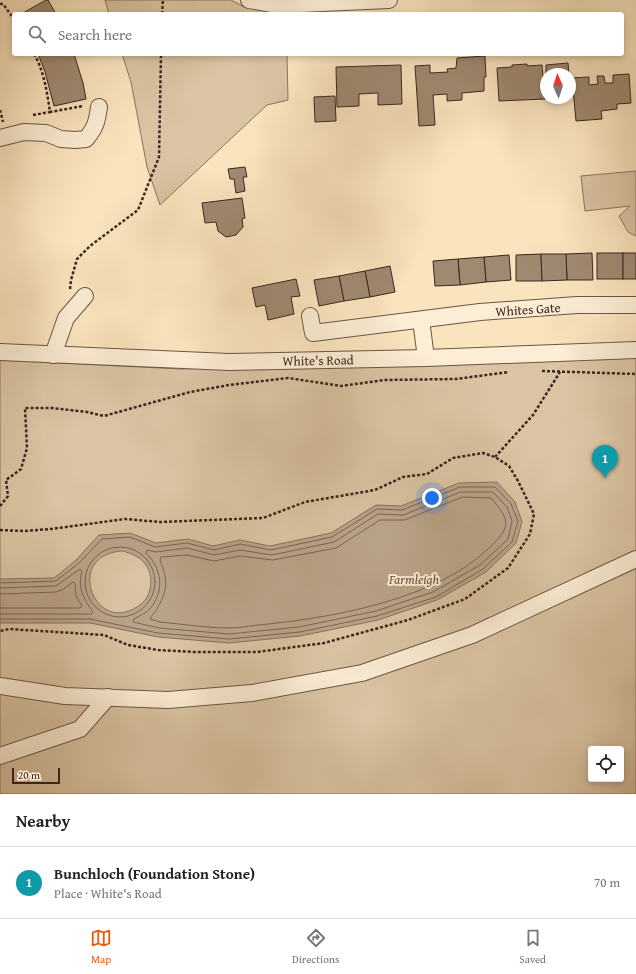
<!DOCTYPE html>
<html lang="en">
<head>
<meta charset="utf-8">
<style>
  :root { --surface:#fff; --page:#f6f6f6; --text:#222; --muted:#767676; --line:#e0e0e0; --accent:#ea580c }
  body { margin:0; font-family:"Gentium Book Plus",serif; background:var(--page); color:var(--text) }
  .controls { position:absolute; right:12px; bottom:12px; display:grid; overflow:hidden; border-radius:4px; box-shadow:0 2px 6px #0003 }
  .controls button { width:36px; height:36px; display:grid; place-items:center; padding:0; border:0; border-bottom:1px solid var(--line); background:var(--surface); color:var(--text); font:20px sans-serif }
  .compass { position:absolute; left:540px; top:68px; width:36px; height:36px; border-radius:50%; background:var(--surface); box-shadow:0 2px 6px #0003; rotate:357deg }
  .scale { position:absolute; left:12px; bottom:10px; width:48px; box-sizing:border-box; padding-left:4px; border:2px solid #3c261e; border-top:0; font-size:11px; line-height:14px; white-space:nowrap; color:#3c261e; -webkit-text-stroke:3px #fcedd5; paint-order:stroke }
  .you { position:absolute; left:432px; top:498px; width:14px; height:14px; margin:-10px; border:3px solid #fff; border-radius:50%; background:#1a73e8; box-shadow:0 0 0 6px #1a73e833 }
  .badge { display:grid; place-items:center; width:26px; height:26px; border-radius:50%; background:var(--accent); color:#fff; font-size:13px; font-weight:700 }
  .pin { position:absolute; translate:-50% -33px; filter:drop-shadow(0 1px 2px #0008) }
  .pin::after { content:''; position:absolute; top:21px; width:14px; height:12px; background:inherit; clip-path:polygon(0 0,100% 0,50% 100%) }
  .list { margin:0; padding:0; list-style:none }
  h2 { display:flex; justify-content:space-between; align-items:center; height:52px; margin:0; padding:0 16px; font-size:17px }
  h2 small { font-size:13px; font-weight:400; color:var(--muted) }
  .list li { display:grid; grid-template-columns:26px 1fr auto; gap:12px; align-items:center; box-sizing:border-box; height:72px; padding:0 16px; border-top:1px solid var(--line) }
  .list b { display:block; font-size:15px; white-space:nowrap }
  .list p { margin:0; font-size:13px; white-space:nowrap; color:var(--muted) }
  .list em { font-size:13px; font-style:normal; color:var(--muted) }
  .icon { flex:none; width:22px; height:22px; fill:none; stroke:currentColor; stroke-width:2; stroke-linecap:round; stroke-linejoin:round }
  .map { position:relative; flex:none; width:636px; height:794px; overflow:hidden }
  .search { position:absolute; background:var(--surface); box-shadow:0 2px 6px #0003; left:12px; right:12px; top:12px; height:44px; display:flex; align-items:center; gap:10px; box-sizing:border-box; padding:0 14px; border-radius:4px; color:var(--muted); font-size:15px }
  .sheet { height:124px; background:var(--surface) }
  nav { display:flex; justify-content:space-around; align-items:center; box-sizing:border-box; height:56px; border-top:1px solid var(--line); background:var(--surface); font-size:11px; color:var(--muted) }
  nav a { display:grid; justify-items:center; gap:2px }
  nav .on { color:var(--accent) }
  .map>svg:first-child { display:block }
  .green { fill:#dac4a3; stroke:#8b7560; fill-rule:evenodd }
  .water { fill:#b9a388; stroke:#87715e; fill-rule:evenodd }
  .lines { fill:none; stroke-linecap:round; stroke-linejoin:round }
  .shore { stroke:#7a6453; stroke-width:1 }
  .building { fill:#9f8971; stroke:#3c261e }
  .minor-casing { stroke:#6c5646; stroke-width:18 }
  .path { stroke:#3c261e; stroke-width:2.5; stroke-dasharray:3 2; stroke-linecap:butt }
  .minor { stroke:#fcedd5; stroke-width:16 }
  .labels { text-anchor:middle; stroke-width:4; stroke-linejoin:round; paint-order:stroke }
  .street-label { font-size:13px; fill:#3c261e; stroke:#fcedd5 }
  .park-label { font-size:13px; font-style:italic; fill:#644e3f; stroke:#fcedd5 }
</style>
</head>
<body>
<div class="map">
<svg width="636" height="794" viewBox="0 0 636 794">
  <rect width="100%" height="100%" fill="#fae4be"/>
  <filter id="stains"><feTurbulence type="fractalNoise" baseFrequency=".005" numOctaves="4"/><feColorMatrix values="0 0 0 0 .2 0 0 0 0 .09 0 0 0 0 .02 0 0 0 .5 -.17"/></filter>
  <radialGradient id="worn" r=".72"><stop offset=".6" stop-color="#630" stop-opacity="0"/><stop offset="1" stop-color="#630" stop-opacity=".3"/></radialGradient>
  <g class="green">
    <path d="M 105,0 L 231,0 L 242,6 L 281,14 L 109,14 Z"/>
    <path d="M 122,54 L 287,54 L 288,100 L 267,105 L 160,205 L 147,167 L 131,82 Z"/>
    <path d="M 636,171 L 636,236 L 628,232 L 619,216 L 630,206 L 585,211 L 581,176 Z"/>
    <path d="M 636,358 L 636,794 L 0,794 L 0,360 L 180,369 ZM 591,749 L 621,749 L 621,779 L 591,779 Z"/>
  </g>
  <path class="water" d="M 497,482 L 515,502 L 522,522 L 516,543 L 486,572 L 437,600 L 378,620 L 300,636 L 229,643 L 158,637 L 90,623 L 0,623 L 0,579 L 54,578 L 76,560 L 99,535 L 130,533 L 156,543 L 188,539 L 213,546 L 240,540 L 270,546 L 331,533 L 376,505 L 401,506 L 459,483 ZM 123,551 C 132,554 141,557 146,565 C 154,576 152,596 141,604 C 95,640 62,554 123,551 Z"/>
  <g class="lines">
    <g class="shore">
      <path d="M 461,492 L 493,492 L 507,507 L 512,521 L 508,539 L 480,565 L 433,592 L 376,611 L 299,627 L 229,634 L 159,628 L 133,622 L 134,619 C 139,616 146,613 150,609 C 165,590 162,569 146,553 L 147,550 L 156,552 L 187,548 L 214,555 L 240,550 L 272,555 L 334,542 L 378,514 L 403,515 Z"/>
      <path d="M 463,497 L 491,498 C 512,522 510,528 488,549 C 437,598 337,617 268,624 C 255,625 242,628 229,628 C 207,628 182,624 160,622 L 150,619 C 151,615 155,613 157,609 C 168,589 168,581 160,560 L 161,557 L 187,555 L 214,561 L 240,556 L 273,560 L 336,548 L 380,520 L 404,520 Z"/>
      <circle cx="120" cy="582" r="35"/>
      <path d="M 0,583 L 56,581 L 79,563 L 102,539 L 130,537 L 155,547 L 187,543 L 214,550 L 240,544 L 271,550 L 332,537 L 377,509 L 402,510 L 460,487 L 495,487 L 511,504 L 518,521 L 512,542 L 483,569 L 436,597 L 377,616 L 300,632 L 229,639 L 158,633 L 90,619 L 0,619"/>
      <path d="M 0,588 L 56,586 L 80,569 L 82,571 C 77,588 84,599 93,612 L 91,614 L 0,614"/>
      <path d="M 0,594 L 56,592 L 62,590 L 73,582 L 75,584 L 76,596 L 82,606 L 80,608 L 0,608"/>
    </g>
  </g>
  <g class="building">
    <path d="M 46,0 L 48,0 L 56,14 L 21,14 Z"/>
    <path d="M 38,54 L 74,54 L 83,83 L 86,99 L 54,106 L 45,72 Z"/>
    <path d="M 485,56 L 486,77 L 484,77 L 484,91 L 462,93 L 462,100 L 447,101 L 447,94 L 433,95 L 435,125 L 419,126 L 415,66 L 430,65 L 430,73 L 448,72 L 447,69 L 456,68 L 457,58 Z"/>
    <path d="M 568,63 L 569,74 L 546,74 L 546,65 Z"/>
    <path d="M 527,64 L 527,66 L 542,65 L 545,99 L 499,101 L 497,68 L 512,67 L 512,65 Z"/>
    <path d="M 401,65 L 402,104 L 378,105 L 378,93 L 359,94 L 359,106 L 337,107 L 336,67 Z"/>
    <path d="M 629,74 L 631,103 L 617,104 L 617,109 L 601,111 L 602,119 L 576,121 L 572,78 L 589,77 L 589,85 L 598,84 L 597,76 L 604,76 L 605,83 L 613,83 L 613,75 Z"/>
    <path d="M 335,96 L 336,121 L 315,122 L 314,97 Z"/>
    <path d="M 245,167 L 247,177 L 243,177 L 245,191 L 236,193 L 234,179 L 230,179 L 228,169 Z"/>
    <path d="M 242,198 L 245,218 L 242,219 L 243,227 L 236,235 L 226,237 L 218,231 L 216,222 L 205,223 L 202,203 Z"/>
    <path d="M 592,253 L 593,280 L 567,280 L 566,254 Z"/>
    <rect x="597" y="253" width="26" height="26"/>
    <rect x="623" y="253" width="13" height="26"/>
    <path d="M 541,254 L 542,281 L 516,281 L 516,255 Z"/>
    <path d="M 541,254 L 566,254 L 567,280 L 542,281 Z"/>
    <path d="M 509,255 L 511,280 L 486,282 L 484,257 Z"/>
    <path d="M 484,257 L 486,282 L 460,285 L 458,259 Z"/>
    <path d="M 458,259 L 460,285 L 435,286 L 433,261 Z"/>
    <path d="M 390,266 L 395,292 L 370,297 L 365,271 Z"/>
    <path d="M 365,271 L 370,297 L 344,301 L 339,276 Z"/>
    <path d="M 339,276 L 344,301 L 319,306 L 314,280 Z"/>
    <path d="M 296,279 L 300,296 L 291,297 L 294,314 L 268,320 L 265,305 L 256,307 L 252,288 Z"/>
  </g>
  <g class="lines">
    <g class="minor-casing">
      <g id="minor">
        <path d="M 249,0 L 278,5 L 389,0"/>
        <path d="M 0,138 L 24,132 L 46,133 L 61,139 L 75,140 L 86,139 C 96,127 97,121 99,107"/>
        <path d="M 310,316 L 313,333 L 480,312 L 577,305 L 636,305"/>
        <path d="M 421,320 L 426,358"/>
        <path d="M 0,352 L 229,362 L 426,358 L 636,350"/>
        <path d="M 53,355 L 66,318 L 85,296"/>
        <path d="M 0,686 L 65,696 L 168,700 L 252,693 L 362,673 L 472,635 L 636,559"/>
        <path d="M 0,756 L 80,729 L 108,697"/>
      </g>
    </g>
    <g class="path">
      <path d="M 0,4 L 3,4 L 14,19"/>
      <path d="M 162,14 L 163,0"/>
      <path d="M 34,54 C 44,71 47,92 50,112 L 83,106"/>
      <path d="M 0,110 L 3,122"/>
      <path d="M 33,115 L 50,112"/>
      <path d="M 70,289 L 71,280 L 77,259 L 90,246 L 138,210 L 159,157 L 161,54"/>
      <path d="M 542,371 L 636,374"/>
      <path d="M 495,457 L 533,415 L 560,372"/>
      <path d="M 0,506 L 8,496 L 6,480 L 21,469 L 27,448 L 25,408 L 52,408 L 87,412 L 104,416 L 190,392 L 229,385 L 288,378 L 341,386 L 385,380 L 456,379 L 509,372"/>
      <path d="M 0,530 L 24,531 L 51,529 L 125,519 L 160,522 L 263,518 L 305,502 L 375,490 L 403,477 L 427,474 L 453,458 L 483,453 L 495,457 L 509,466 L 518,481 L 534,514 L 530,534 L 508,568 L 465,599 L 408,620 L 324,643 L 257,652 L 195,652 L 158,650 L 128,645 L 104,635 L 9,629 L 0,631"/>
    </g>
    <use href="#minor" class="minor"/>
  </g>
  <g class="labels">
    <g class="street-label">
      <text transform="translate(528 309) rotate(-4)" y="5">Whites Gate</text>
      <text transform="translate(318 360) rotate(-1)" y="5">White's Road</text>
    </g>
    <g class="park-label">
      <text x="414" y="584">Farmleigh</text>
    </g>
  </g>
  <rect width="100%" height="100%" filter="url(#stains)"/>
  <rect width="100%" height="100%" fill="url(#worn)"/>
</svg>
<div class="controls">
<button><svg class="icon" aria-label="locate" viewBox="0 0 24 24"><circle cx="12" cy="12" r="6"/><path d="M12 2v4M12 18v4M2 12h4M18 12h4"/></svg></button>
</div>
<svg class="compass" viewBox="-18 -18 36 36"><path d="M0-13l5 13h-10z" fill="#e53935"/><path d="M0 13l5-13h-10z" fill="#767676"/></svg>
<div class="scale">20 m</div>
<div class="you"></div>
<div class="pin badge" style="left:605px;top:478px;background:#0f9aa8">1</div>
<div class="search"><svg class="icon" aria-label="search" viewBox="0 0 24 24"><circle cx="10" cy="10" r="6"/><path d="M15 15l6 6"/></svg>Search here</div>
</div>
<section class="sheet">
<h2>Nearby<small></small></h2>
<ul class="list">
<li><span class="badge" style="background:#0f9aa8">1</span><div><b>Bunchloch (Foundation Stone)</b><p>Place · White's Road</p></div><em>70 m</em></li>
</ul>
</section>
<nav>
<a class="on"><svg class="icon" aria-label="map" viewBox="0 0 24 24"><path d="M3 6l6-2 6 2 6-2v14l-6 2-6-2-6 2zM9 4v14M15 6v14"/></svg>Map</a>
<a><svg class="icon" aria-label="directions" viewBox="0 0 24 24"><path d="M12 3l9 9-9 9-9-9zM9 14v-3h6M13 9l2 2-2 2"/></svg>Directions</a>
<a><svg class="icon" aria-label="saved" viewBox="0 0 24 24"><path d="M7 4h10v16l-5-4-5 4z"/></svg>Saved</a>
</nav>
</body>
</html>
